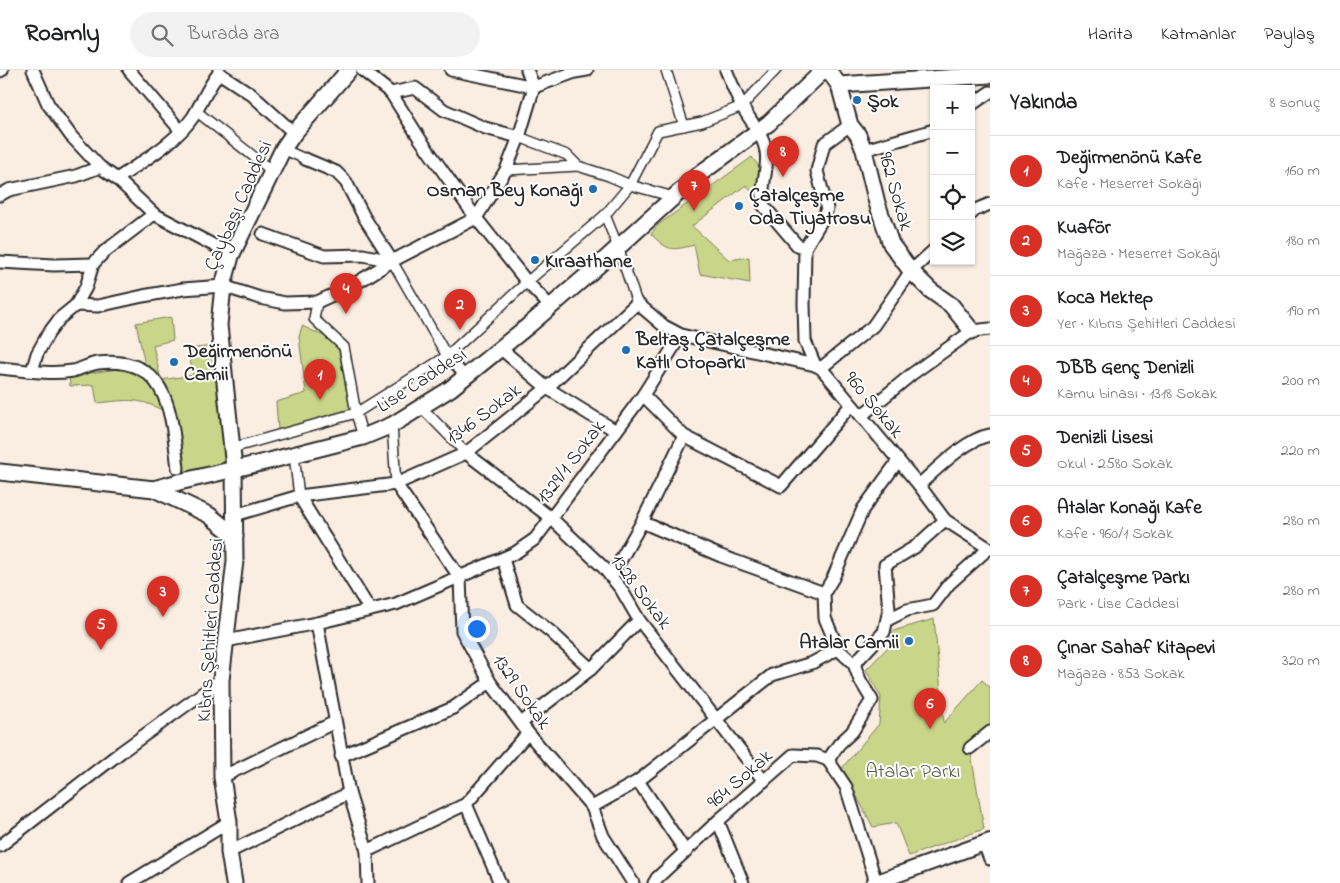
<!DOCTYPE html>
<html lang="tr">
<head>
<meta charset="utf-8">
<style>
  :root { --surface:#fff; --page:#f2f2f2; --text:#202124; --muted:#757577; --line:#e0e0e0; --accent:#d93025 }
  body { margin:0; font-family:"Indie Flower",sans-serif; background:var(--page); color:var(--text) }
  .controls { position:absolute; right:15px; top:15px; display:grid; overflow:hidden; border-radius:0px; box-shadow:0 1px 4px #0004 }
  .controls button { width:45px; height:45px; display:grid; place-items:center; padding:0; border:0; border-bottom:1px solid var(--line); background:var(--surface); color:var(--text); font:25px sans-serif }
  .you { position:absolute; left:476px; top:558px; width:18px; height:18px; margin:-12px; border:4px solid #fff; border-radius:50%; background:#1a73e8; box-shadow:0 0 0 8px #1a73e833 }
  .badge { display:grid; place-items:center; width:32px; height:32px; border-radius:50%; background:var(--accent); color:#fff; font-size:16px; font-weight:700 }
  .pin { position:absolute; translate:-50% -41px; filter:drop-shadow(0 1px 2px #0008) }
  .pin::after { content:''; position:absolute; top:26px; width:18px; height:15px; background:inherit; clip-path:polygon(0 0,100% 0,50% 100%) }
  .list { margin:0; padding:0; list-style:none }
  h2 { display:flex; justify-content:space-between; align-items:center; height:65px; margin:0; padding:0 20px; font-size:21px }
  h2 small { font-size:16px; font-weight:400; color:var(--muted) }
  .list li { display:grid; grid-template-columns:32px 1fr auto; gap:15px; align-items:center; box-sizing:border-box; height:70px; padding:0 20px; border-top:1px solid var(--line) }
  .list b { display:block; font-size:19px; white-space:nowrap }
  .list p { margin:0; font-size:16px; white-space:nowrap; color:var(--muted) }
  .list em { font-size:16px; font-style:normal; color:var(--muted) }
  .icon { flex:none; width:28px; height:28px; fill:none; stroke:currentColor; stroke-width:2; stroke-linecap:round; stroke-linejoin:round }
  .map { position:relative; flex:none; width:990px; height:813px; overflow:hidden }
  header { display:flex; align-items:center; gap:30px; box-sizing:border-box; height:70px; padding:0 25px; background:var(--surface); border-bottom:1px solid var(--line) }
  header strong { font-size:24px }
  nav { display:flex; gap:28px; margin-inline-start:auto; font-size:18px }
  .search { width:350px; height:45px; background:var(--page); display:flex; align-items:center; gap:12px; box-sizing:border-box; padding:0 18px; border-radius:28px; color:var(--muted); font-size:19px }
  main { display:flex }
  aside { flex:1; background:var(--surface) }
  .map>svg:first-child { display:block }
  .green { fill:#c9d588; stroke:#7a805a }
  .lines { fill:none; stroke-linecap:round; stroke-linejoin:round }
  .pedestrian-casing { stroke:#2b2b2b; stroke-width:12 }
  .minor-casing { stroke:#2b2b2b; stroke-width:15 }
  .tertiary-casing { stroke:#2b2b2b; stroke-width:18 }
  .secondary-casing { stroke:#2b2b2b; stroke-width:19 }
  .pedestrian { stroke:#fff; stroke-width:9 }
  .minor { stroke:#fff; stroke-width:11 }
  .tertiary { stroke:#fff; stroke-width:14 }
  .secondary { stroke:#fff; stroke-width:15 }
  .poi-dot { fill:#1f6fb2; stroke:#fff; stroke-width:2 }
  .labels { text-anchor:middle; stroke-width:4; stroke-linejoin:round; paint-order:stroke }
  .poi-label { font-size:20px; font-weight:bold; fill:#2b2b2b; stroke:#fff; text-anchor:start }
  .street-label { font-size:20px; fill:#2b2b2b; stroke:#fff }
  .park-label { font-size:20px; fill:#5a5e47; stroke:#fff }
</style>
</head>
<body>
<header>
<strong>Roamly</strong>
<div class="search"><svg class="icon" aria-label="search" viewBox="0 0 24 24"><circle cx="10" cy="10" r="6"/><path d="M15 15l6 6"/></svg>Burada ara</div>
<nav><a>Harita</a><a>Katmanlar</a><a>Paylaş</a></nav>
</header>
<main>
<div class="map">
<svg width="990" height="813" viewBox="0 0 990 813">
  <rect width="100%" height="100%" fill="#faede1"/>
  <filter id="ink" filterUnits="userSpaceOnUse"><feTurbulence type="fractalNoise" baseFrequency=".02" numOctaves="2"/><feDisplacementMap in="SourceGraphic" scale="10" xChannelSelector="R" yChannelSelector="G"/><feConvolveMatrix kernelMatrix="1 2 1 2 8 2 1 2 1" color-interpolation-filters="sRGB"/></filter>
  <g filter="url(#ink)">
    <g class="green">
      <path d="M 752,87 L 764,104 L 756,127 L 746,115 L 692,156 L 729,190 L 749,187 L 750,213 L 700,204 L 694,175 C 671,181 668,181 651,164 L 658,155 Z"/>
      <path d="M 171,247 L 173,270 L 153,275 L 161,310 L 193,305 L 188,279 L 221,275 L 234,398 L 179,412 L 170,345 C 140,326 129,330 97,333 L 94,315 L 70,316 L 69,306 L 145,295 L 136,253 Z"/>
      <path d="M 302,256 L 337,272 L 350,339 L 278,361 L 276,332 L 306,323 L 299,267 Z"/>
      <path d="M 934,549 L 944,653 L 982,610 L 990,617 L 990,655 L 969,672 L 984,759 L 909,786 L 896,753 L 873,757 L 842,698 L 879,654 L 881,627 L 866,600 L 891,574 L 893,561 Z"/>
    </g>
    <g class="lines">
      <g class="pedestrian-casing">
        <g id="pedestrian">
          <path d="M 666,0 L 684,56"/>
          <path d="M 196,41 L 272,101"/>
          <path d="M 519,67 L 567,85 L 578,96 L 609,106 L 630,115 L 674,127"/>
          <path d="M 283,79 L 305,89"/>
          <path d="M 506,100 L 578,96"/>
          <path d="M 605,145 L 618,177 L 637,233"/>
          <path d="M 392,191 L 447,286 L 465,306"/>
          <path d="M 317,232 L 314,249 L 344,277 L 356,343 L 363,367"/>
          <path d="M 421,337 L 466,383"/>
          <path d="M 392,355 L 396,414"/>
          <path d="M 232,378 L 356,343 L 447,286 L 527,212 L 605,145 L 630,115 L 658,61 L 702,52 L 742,36 L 776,0"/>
          <path d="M 294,385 L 299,426"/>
        </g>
      </g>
      <g class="minor-casing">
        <g id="minor">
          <path d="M 33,0 L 48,34 L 71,66 L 100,97 L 117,109 L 154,144 L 215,176 L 233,183"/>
          <path d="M 129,0 L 181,61"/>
          <path d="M 219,0 L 219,3 L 251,24 L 294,63"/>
          <path d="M 362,0 L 391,23 L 420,69 L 476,148 L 527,212 L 550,236"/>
          <path d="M 451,0 L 534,17"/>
          <path d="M 527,0 L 534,17"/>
          <path d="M 726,0 C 731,12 736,25 742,36 C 750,51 763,64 766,81 C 769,99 760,117 763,135 L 797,175 L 805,178"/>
          <path d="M 0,1 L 2,0"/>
          <path d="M 534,17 L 575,2 L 587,0"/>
          <path d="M 391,23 L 415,18 L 444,40 L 485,58 L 519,67"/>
          <path d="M 971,35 L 990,22"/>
          <path d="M 850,55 L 824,74 L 817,101 L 827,139 L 823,148 L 805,178 L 804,234 L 805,271 L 815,295 L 821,298 L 919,415 L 945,450 L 990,479"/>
          <path d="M 864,80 L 934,60"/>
          <path d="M 305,89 L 336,102 L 346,112 L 364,147 L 392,191"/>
          <path d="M 117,109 C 144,90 174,74 193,47 C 202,32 208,17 219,3"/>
          <path d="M 0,125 L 9,120 L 76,106 L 100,97"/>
          <path d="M 971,144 L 975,140 L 990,134"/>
          <path d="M 263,164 L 324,186 L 363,185 L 392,191"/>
          <path d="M 0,192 L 54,195 L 93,194"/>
          <path d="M 76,235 L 86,217 L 93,194 L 104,182 L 154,144"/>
          <path d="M 500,278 L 547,318 L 616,361"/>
          <path d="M 0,298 C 23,300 49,305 73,301 C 81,299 90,294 98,293 C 170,285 171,345 178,398"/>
          <path d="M 821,298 L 873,256 L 911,201 L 934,180"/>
          <path d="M 32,301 L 37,284 L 48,264 L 60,248 L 76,235 L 98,236 L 143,226 L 183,219 L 223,216 L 260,228 L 285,233 L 317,232 L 350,217 L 392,191 L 476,148 L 506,100 L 519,67 L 534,17"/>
          <path d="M 643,325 L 684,366 L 781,416 L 851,335"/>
          <path d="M 861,346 L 912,304 L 972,261 L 990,259"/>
          <path d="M 466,383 L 551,448 L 604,498 L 621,519 L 639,550 L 764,711"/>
          <path d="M 396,414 L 460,508 L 462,561 L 490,612 L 528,663 L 592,737 L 603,766 L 633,813"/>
          <path d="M 919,415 C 937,399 966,369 990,365"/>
          <path d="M 299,426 L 370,540"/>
          <path d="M 235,445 L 299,426 L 396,414 L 466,383 L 547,318 L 637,233 L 664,256 L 681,265 L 815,295"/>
          <path d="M 642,452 L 721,486 L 824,523"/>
          <path d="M 503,489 L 517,535 L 551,562 L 591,599"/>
          <path d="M 611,507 L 642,452 L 684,366"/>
          <path d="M 887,550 L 907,540 L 933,535 L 949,514 L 988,479"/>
          <path d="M 317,553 L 349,723 L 367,781 L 368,813"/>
          <path d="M 226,571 L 317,553 L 396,534 L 515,483 L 535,469 L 558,439 L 643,325 L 681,265"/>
          <path d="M 854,594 L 884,562 L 889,540 L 885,495 L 915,477 L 945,450"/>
          <path d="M 521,653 L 591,599 L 639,550"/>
          <path d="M 970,678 L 990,662"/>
          <path d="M 341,686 L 453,638 L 490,612"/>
          <path d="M 828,690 L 839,674 L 852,662 L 872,630 L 860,610 L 854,594 L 838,579 L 825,548 L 824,523 L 833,508 L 863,439 L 898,391"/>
          <path d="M 222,707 L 335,652"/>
          <path d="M 638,711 L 686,782"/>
          <path d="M 466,734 L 500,813"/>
          <path d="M 592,737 L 638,711 L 772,605 L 812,593 L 838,579"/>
          <path d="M 718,751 L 743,813"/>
          <path d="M 984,774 L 990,789"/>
          <path d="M 0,776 L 121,682 L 221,610"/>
          <path d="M 367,781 L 466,734 L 528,663"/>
          <path d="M 229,782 L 349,723"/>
          <path d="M 129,813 L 229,752"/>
          <path d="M 654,813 L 657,808 L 718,751 L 793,685 L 817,686 L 828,690 L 846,717 L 876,812"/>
        </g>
      </g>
      <g class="tertiary-casing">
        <path id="tertiary" d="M 874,813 L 990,771"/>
      </g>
      <g class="secondary-casing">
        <g id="secondary">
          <path d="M 828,0 L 839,15 L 850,55 L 858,65 L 864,80 L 877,133 L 891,174 L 911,201 L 930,220 L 951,235 L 972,261"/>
          <path d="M 839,15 L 990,5"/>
          <path d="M 0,402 L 154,419 L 179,412 L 269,391 L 363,367 L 392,355 L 450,319 L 528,256 L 591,202 L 697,106 L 769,53 L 824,0"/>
          <path d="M 154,419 L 209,445 L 235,466"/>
          <path d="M 234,813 L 229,782 L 229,752 L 222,707 L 221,610 L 235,491 L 234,398 L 219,255 L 223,216 L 231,186 L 283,79 L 294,63 L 349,0"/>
        </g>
      </g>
      <use href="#pedestrian" class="pedestrian"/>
      <use href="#minor" class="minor"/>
      <use href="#tertiary" class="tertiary"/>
      <use href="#secondary" class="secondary"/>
    </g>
  </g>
  <g class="poi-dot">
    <circle cx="857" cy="30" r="5"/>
    <circle cx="593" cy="119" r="5"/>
    <circle cx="739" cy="136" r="5"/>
    <circle cx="535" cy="190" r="5"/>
    <circle cx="626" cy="280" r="5"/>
    <circle cx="174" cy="292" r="5"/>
    <circle cx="909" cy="571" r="5"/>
  </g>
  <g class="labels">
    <g class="poi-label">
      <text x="867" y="37">Şok</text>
      <text x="583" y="126" text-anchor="end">Osman Bey Konağı</text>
      <text x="749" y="131">Çatalçeşme<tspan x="749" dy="23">Oda Tiyatrosu</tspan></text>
      <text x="545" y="197">Kıraathane</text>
      <text x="636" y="275">Beltaş Çatalçeşme<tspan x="636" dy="23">Katlı Otoparkı</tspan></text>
      <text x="184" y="287">Değirmenönü<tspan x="184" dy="23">Camii</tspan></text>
      <text x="899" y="578" text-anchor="end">Atalar Camii</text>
    </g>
    <g class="street-label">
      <text transform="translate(897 121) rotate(74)" y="7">962 Sokak</text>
      <text transform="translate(237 135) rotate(-66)" y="7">Çaybaşı Caddesi</text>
      <text transform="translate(421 309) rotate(-33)" y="7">Lise Caddesi</text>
      <text transform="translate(875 334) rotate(50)" y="7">960 Sokak</text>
      <text transform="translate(483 343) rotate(-37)" y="7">1346 Sokak</text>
      <text transform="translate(570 391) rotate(-53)" y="7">1329/1 Sokak</text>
      <text transform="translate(642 521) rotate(53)" y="7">1328 Sokak</text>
      <text transform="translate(209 560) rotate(-86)" y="7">Kıbrıs Şehitleri Caddesi</text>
      <text transform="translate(523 621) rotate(55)" y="7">1329 Sokak</text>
      <text transform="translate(739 708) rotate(-41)" y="7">964 Sokak</text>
    </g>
    <g class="park-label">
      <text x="913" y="707">Atalar Parkı</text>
    </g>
  </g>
</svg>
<div class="controls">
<button>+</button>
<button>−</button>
<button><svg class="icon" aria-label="locate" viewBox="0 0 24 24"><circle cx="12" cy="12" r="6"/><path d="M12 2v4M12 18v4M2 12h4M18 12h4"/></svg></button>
<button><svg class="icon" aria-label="layers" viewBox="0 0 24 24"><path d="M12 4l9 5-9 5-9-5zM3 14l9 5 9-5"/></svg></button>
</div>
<div class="you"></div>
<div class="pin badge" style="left:320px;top:330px">1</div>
<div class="pin badge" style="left:460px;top:260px">2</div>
<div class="pin badge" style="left:163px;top:547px">3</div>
<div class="pin badge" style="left:346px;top:244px">4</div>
<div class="pin badge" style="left:101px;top:580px">5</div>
<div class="pin badge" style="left:930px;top:659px">6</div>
<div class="pin badge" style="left:694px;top:141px">7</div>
<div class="pin badge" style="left:783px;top:107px">8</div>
</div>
<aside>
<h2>Yakında<small>8 sonuç</small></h2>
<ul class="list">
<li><span class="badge">1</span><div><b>Değirmenönü Kafe</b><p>Kafe · Meserret Sokağı</p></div><em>160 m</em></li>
<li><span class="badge">2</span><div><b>Kuaför</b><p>Mağaza · Meserret Sokağı</p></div><em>180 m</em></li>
<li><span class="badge">3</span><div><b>Koca Mektep</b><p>Yer · Kıbrıs Şehitleri Caddesi</p></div><em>190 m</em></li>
<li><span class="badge">4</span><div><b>DBB Genç Denizli</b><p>Kamu binası · 1318 Sokak</p></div><em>200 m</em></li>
<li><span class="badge">5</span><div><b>Denizli Lisesi</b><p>Okul · 2580 Sokak</p></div><em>220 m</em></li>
<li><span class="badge">6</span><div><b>Atalar Konağı Kafe</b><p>Kafe · 960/1 Sokak</p></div><em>280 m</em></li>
<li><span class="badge">7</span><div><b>Çatalçeşme Parkı</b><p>Park · Lise Caddesi</p></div><em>280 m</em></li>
<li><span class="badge">8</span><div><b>Çınar Sahaf Kitapevi</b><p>Mağaza · 853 Sokak</p></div><em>320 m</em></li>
</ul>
</aside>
</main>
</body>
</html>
